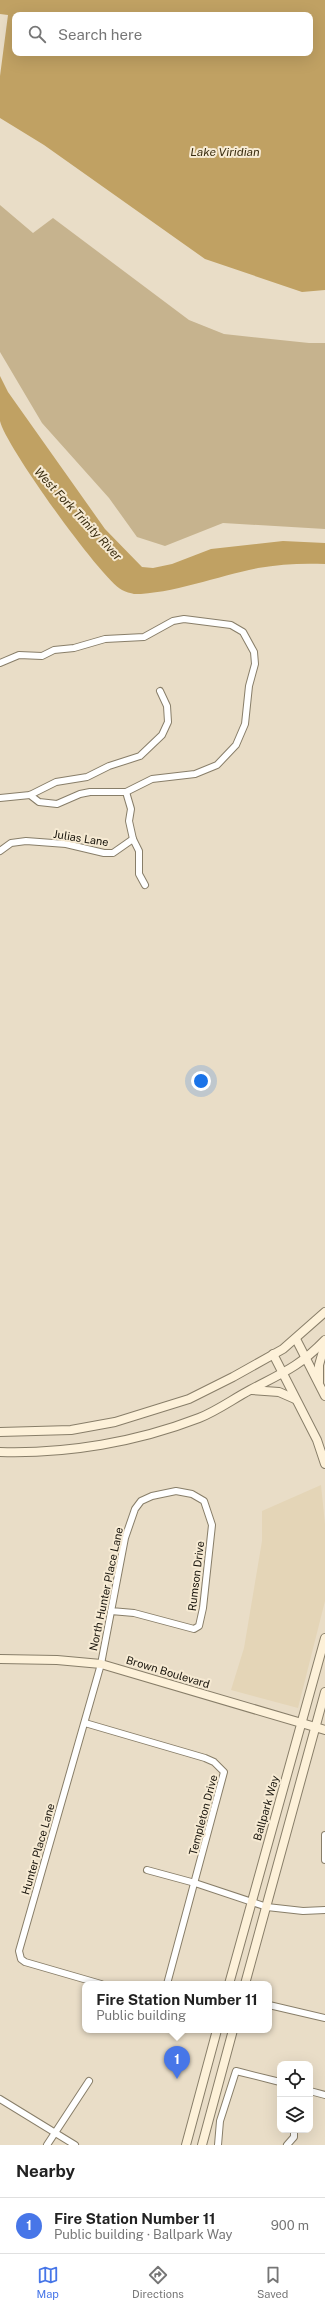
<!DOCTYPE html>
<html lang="en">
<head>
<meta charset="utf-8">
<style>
  :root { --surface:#fff; --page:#f6f6f6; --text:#222; --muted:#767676; --line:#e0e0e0; --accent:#4776e8 }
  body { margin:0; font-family:"Public Sans",sans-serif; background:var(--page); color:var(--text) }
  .controls { position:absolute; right:12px; bottom:12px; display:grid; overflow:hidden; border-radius:8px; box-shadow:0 4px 16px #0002 }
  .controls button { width:36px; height:36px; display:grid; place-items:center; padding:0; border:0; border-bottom:1px solid var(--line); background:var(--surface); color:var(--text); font:20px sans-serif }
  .you { position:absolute; left:201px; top:1081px; width:14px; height:14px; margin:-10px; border:3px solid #fff; border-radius:50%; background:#1a73e8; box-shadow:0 0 0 6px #1a73e833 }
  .badge { display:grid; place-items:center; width:26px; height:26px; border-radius:50%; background:var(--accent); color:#fff; font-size:13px; font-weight:700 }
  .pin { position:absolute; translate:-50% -33px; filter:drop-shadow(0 1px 2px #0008) }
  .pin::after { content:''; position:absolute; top:21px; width:14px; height:12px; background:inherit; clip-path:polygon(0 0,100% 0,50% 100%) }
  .popup { position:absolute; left:82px; top:1981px; width:190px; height:52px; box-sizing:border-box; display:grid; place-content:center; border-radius:8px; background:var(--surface); filter:drop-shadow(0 1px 3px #0005); font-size:13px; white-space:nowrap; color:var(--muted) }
  .popup b { font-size:15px; color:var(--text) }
  .popup::after { content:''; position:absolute; left:50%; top:100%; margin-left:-8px; border:8px solid transparent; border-top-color:var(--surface) }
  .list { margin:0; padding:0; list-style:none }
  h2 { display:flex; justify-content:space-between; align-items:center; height:52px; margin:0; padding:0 16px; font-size:17px }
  h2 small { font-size:13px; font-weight:400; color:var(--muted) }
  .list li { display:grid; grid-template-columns:26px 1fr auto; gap:12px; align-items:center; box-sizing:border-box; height:56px; padding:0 16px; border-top:1px solid var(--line) }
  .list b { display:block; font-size:15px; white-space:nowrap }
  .list p { margin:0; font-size:13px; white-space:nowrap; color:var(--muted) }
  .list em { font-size:13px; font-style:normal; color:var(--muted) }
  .icon { flex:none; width:22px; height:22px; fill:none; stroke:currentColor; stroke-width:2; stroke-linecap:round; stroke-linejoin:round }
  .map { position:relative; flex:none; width:325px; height:2145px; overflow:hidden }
  .search { position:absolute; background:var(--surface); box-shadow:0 4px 16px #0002; left:12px; right:12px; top:12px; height:44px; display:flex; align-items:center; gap:10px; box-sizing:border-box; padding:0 14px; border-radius:8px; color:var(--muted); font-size:15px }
  .sheet { height:108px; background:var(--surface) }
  nav { display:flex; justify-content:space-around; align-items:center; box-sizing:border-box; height:56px; border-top:1px solid var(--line); background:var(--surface); font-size:11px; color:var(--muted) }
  nav a { display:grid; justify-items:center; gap:2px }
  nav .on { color:var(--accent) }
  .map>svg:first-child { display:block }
  .built { fill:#e4d5b7 }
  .green { fill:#c6b38e }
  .water { fill:#c0a163; fill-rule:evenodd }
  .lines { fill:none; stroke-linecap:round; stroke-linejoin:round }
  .street-casing { stroke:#887e69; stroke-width:8 }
  .secondary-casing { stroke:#887e69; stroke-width:10 }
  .street { stroke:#fff; stroke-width:6 }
  .secondary { stroke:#fdf1d9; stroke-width:8 }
  .labels { text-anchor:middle; stroke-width:4; stroke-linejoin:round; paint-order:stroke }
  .street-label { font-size:11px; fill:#18140c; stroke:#f6ead3 }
  .water-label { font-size:12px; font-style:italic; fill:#3c2f12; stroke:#f6ead3 }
</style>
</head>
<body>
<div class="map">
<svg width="325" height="2145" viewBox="0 0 325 2145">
  <rect width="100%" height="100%" fill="#e9ddc7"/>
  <path class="built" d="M 321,1485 L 325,1524 L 325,1601 L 298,1708 L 231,1690 L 244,1648 L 262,1541 L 262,1511 Z"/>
  <path class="green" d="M 0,205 L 33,233 L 53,218 L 189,320 L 224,334 L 309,343 L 325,343 L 325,529 L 223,523 L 165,546 L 137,537 L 109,498 L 42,423 L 0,352 Z"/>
  <g class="water">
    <path d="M 0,0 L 325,0 L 325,290 L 302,292 L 205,259 L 44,145 L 0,118 L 0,76 L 8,15 L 0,14 ZM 15,15 L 310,15 L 310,53 L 15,53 Z"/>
    <path d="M 0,376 L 8,392 L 105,529 L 142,567 L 153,568 L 172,564 L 211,549 L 283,541 L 325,543 L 325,564 C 303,563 280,564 258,568 C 221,575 171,594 134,594 C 131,593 125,592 122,590 C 101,579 5,445 0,421 C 0,407 0,390 0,376 Z"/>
  </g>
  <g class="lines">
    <g class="street-casing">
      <g id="street">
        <path d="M 0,663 L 19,655 L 42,656 L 54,650 L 74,648 L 105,639 L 144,637 L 173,621 L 184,619 L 231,625 L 243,632 L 254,652 L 255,664 L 249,686 L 245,724 L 236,745 L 217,765 L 195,774 L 152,779 L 126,792 L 90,792 L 80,794 L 57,804 L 39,802 L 30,795"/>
        <path d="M 126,792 L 131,809 L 129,821 L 133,839 L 139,851 L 139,874 L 145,885"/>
        <path d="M 0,798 L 30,795 L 56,782 L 87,777 L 109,766 L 140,756 L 162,735 L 168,722 L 167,706 L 160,691"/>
        <path d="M 0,851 L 11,843 L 26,841 L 66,844 L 104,853 L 113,853 L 133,839"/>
        <path d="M 85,1723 L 205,1758 L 214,1762 L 224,1772 L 167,1984"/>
        <path d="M 325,1835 L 325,1860"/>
        <path d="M 147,1870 L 195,1883 L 267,1907 L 303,1911 L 325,1910"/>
        <path d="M 101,1984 L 25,1962 L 21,1959 L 19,1951 L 101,1664 L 125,1538 L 135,1509 L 141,1501 L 152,1496 L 176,1491 L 192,1494 L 204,1501 L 212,1525 L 203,1608 L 199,1626 L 194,1629 L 134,1613 L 111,1611"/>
        <path d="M 269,2005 L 325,2018"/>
        <path d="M 310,2091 L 325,2095"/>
        <path d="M 0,2099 L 75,2145"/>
        <path d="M 47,2145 L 89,2081"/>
        <path d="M 218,2145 L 220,2121 L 236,2071 L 280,2082"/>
        <path d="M 287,2145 L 294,2137 L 294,2130"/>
      </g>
    </g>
    <g class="secondary-casing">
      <g id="secondary">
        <path d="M 296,1339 L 325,1396"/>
        <path d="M 273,1354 L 317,1440 L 325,1464"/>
        <path d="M 319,1382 L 319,1365 L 325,1344"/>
        <path d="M 252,1390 L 279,1392 L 295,1399"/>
        <path d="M 0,1432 L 71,1430 L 115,1422 L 189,1399 L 233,1377 L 283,1349 L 325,1312"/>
        <path d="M 0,1452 C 67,1454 137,1442 199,1418 C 217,1411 233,1399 250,1390 C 282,1373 299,1367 325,1340"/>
        <path d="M 0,1659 L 57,1660 L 101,1664 L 325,1730"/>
        <path d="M 229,1984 L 325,1638"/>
        <path d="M 245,1984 L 325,1692"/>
        <path d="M 186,2145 L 217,2030"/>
        <path d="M 202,2145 L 233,2030"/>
      </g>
    </g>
    <use href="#street" class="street"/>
    <use href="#secondary" class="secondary"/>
  </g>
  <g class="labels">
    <g class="street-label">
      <text transform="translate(81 838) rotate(9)" y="4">Julias Lane</text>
      <text transform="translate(196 1576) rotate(-83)" y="4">Rumson Drive</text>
      <text transform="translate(106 1589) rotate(-78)" y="4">North Hunter Place Lane</text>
      <text transform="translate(168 1672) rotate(17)" y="4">Brown Boulevard</text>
      <text transform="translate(266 1808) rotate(-74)" y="4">Ballpark Way</text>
      <text transform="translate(203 1815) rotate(-75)" y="4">Templeton Drive</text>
      <text transform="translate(38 1849) rotate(-74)" y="4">Hunter Place Lane</text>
    </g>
    <g class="water-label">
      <text x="225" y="156">Lake Viridian</text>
      <text transform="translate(78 514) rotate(47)" y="4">West Fork Trinity River</text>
    </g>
  </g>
</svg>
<div class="controls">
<button><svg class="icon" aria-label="locate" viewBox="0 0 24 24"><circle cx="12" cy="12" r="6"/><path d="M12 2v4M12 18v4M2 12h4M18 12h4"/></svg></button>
<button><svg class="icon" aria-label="layers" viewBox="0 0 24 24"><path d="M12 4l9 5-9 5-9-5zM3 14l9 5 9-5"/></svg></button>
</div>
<div class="you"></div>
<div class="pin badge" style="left:177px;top:2079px">1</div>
<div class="popup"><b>Fire Station Number 11</b>Public building</div>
<div class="search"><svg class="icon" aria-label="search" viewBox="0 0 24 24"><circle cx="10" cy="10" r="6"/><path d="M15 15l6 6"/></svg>Search here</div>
</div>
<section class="sheet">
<h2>Nearby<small></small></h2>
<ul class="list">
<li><span class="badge">1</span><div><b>Fire Station Number 11</b><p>Public building · Ballpark Way</p></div><em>900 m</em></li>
</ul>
</section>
<nav>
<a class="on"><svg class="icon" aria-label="map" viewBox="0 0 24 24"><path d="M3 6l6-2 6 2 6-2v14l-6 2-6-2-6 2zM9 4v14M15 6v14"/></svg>Map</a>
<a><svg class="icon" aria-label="directions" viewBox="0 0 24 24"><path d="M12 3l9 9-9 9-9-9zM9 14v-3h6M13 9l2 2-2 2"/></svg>Directions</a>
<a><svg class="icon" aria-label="saved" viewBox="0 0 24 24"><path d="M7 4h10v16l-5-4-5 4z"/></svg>Saved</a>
</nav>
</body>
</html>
